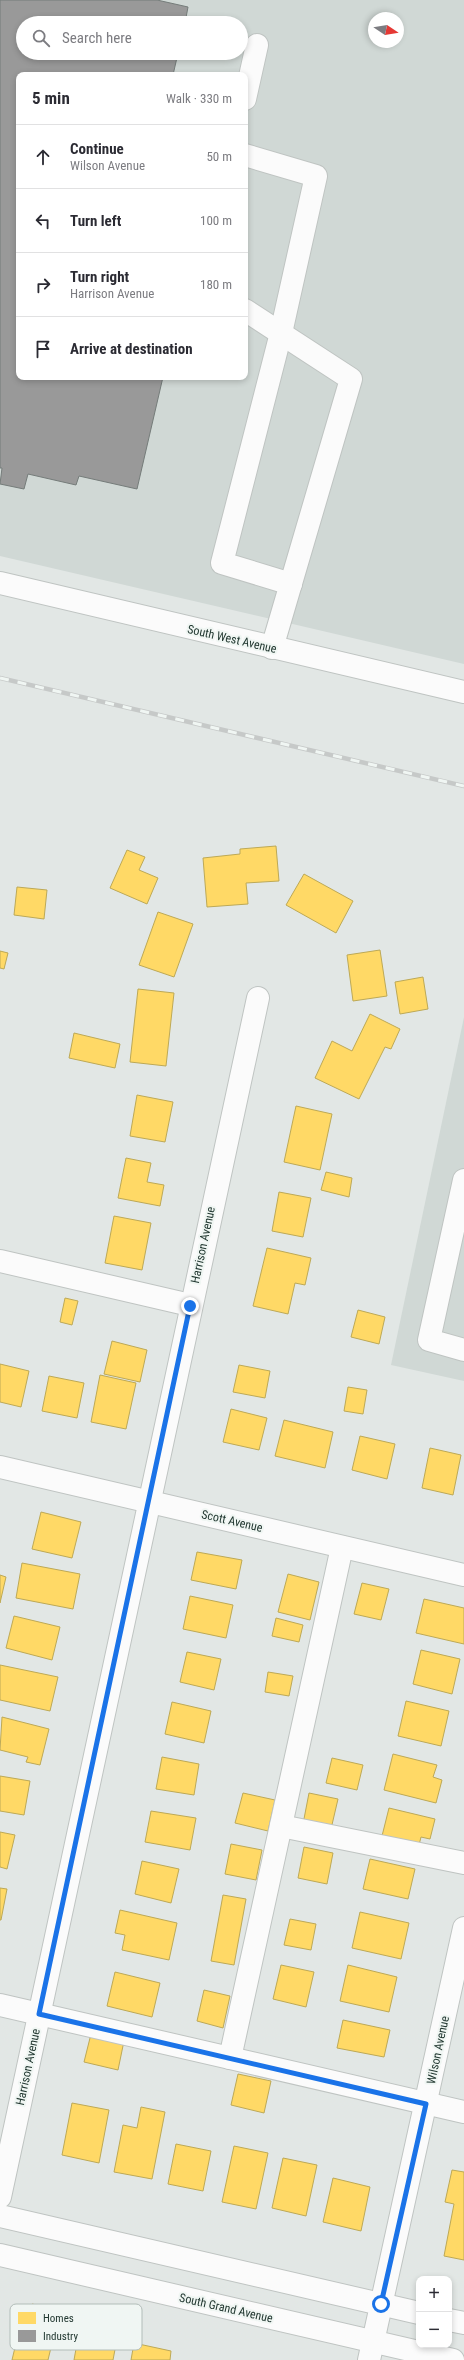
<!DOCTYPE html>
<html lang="en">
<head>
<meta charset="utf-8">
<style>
  :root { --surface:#fff; --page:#f7f7f7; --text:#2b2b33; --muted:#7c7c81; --line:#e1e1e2 }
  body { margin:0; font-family:"Roboto Condensed",sans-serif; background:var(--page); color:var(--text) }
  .controls { position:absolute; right:12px; bottom:12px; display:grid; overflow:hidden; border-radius:8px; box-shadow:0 2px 6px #0003 }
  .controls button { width:36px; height:36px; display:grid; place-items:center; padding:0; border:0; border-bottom:1px solid var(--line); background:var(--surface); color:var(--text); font:20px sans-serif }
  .compass { position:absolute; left:368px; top:12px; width:36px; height:36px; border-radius:50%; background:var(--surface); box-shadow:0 2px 6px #0003; rotate:102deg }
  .stop { position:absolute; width:12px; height:12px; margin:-9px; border:3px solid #1a73e8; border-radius:50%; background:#fff }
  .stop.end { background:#1a73e8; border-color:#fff; box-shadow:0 1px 4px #0008 }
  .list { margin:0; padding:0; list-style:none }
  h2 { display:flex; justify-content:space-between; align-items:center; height:52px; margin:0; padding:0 16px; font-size:17px }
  h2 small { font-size:13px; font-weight:400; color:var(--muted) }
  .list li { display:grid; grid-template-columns:26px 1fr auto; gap:12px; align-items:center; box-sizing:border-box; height:64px; padding:0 16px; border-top:1px solid var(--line) }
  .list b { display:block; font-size:15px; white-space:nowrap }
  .list p { margin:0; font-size:13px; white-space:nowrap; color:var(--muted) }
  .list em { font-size:13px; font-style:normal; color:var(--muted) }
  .icon { flex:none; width:22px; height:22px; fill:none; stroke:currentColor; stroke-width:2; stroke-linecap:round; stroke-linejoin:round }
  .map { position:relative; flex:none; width:464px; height:2360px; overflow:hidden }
  .search { position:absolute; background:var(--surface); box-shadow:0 2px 6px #0003; left:16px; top:16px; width:232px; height:44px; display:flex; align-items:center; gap:10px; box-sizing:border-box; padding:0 14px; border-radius:22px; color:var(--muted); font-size:15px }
  .panel { position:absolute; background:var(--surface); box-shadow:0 2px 6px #0003; left:16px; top:72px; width:232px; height:308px; border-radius:8px }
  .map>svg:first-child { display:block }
  .built { fill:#d0d8d5; fill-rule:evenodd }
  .homes { fill:#ffd966; stroke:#bda956 }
  .industry { fill:#999; stroke:#757c7a }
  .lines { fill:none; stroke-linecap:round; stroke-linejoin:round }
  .minor-casing { stroke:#bfc4c2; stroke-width:24 }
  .minor { stroke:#fbfbfb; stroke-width:22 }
  .rail-casing { stroke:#c6c9c8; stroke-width:4.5 }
  .rail { stroke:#f0f6f3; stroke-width:3; stroke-dasharray:9; stroke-linecap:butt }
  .route { stroke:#1a73e8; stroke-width:5 }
  .labels { text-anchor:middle; stroke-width:4; stroke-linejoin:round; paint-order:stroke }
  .street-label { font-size:12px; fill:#223831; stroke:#f0f6f3 }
  .key { fill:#f0f6f3; stroke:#b2bdb9; stroke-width:1 }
  .key-label { font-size:11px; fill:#223831 }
</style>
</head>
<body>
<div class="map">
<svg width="464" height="2360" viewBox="0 0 464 2360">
  <rect width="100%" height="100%" fill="#e2e7e5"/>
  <g class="built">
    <path d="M 0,0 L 464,0 L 464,664 L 0,556 ZM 374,18 L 398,18 L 398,42 L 374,42 ZM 23,23 L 241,23 L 241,53 L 23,53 ZM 19,75 L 245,75 L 245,377 L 19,377 Z"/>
    <path d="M 464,1017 L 464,1381 L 391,1365 Z"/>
  </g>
  <g class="homes">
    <path d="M 276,846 L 279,881 L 246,883 L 248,904 L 207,907 L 203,858 L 240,854 L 240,849 Z"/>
    <path d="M 127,850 L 145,857 L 139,870 L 158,878 L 147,904 L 110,888 Z"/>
    <path d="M 304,874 L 353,901 L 336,933 L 286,905 Z"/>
    <path d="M 17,887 L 47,890 L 44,919 L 14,915 Z"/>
    <path d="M 158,912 L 193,924 L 174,977 L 139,965 Z"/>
    <path d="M 380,950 L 387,996 L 353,1001 L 347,955 Z"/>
    <path d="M 0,951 L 8,953 L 4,969 L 0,968 Z"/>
    <path d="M 423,977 L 428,1009 L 400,1014 L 395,982 Z"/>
    <path d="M 138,989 L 174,993 L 166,1066 L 130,1062 Z"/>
    <path d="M 370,1014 L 400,1029 L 391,1049 L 385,1047 L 359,1099 L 315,1078 L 332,1041 L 352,1051 Z"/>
    <path d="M 74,1033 L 120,1044 L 115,1068 L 69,1058 Z"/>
    <path d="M 137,1095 L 173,1102 L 165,1142 L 130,1136 Z"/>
    <path d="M 296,1106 L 332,1114 L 320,1170 L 284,1162 Z"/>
    <path d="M 126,1158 L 151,1163 L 147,1182 L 164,1185 L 160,1206 L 118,1198 Z"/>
    <path d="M 326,1172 L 352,1178 L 349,1197 L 321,1190 Z"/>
    <path d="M 279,1192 L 311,1198 L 303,1237 L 272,1231 Z"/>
    <path d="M 114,1216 L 151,1223 L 142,1270 L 105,1263 Z"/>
    <path d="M 267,1248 L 311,1258 L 305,1285 L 295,1283 L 288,1314 L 253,1306 Z"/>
    <path d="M 65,1298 L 78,1301 L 72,1325 L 60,1322 Z"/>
    <path d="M 358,1310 L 385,1317 L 379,1344 L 351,1337 Z"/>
    <path d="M 112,1341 L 147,1350 L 140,1382 L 104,1374 Z"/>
    <path d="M 0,1364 L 29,1371 L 21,1407 L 0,1402 Z"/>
    <path d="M 239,1365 L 270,1371 L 265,1398 L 233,1392 Z"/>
    <path d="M 100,1375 L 136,1383 L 126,1429 L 91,1422 Z"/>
    <path d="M 49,1376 L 84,1383 L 77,1418 L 42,1411 Z"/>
    <path d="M 348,1387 L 367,1390 L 363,1414 L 344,1411 Z"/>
    <path d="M 231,1409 L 267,1418 L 259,1450 L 223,1442 Z"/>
    <path d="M 284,1420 L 333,1432 L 325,1468 L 275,1456 Z"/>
    <path d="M 360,1436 L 395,1444 L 387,1479 L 352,1470 Z"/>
    <path d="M 430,1448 L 461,1455 L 453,1495 L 422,1488 Z"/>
    <path d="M 41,1512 L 81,1522 L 72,1558 L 32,1549 Z"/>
    <path d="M 197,1552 L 242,1560 L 236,1589 L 191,1580 Z"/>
    <path d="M 22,1563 L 80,1574 L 73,1609 L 16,1598 Z"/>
    <path d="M 288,1574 L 319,1582 L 310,1620 L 278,1612 Z"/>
    <path d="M 0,1575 L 6,1577 L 0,1603 Z"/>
    <path d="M 362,1583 L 389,1589 L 381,1620 L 354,1614 Z"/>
    <path d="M 190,1596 L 233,1605 L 226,1638 L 183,1629 Z"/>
    <path d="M 424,1599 L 464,1608 L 464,1644 L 416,1633 Z"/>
    <path d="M 14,1616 L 60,1627 L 52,1660 L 6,1648 Z"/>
    <path d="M 276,1618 L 303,1625 L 299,1642 L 272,1636 Z"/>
    <path d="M 421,1650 L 460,1659 L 452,1694 L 413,1684 Z"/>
    <path d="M 187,1652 L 221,1659 L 214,1690 L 180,1682 Z"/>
    <path d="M 0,1665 L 58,1677 L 50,1711 L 0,1700 Z"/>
    <path d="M 268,1672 L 293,1676 L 289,1696 L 265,1692 Z"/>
    <path d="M 406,1701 L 449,1711 L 441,1746 L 398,1736 Z"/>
    <path d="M 172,1702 L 211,1711 L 204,1743 L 165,1734 Z"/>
    <path d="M 2,1717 L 49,1729 L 40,1765 L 26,1762 L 28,1757 L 0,1750 Z"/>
    <path d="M 393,1754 L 437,1765 L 433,1777 L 442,1780 L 436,1803 L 384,1790 Z"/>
    <path d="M 162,1757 L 199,1764 L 194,1795 L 156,1789 Z"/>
    <path d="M 332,1758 L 363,1765 L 357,1790 L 326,1783 Z"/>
    <path d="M 0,1776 L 30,1781 L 24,1815 L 0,1811 Z"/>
    <path d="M 243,1793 L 275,1800 L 268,1831 L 235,1823 Z"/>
    <path d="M 309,1793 L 338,1799 L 331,1829 L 303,1824 Z"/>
    <path d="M 389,1808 L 435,1819 L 430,1839 L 421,1837 L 418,1849 L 381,1840 Z"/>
    <path d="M 151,1811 L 196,1818 L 190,1850 L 145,1842 Z"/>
    <path d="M 0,1832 L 15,1835 L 7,1869 L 0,1867 Z"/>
    <path d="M 231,1844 L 262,1850 L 256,1880 L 225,1874 Z"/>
    <path d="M 304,1847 L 333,1853 L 327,1884 L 298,1878 Z"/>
    <path d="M 370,1859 L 415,1869 L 408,1899 L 363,1889 Z"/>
    <path d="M 142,1861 L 179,1869 L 171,1903 L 135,1894 Z"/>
    <path d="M 0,1888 L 7,1889 L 1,1920 L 0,1920 Z"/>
    <path d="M 223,1895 L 246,1899 L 234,1965 L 211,1961 Z"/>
    <path d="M 120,1910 L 177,1923 L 169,1960 L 122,1950 L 125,1935 L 115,1933 Z"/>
    <path d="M 360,1912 L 409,1923 L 401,1959 L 352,1948 Z"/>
    <path d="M 290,1919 L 316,1924 L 311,1950 L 284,1945 Z"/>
    <path d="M 281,1965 L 314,1972 L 306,2007 L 273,1999 Z"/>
    <path d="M 348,1965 L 397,1977 L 389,2012 L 340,2001 Z"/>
    <path d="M 115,1972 L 160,1983 L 152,2017 L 107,2006 Z"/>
    <path d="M 204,1990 L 230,1996 L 223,2028 L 197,2021 Z"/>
    <path d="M 343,2020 L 390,2030 L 384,2057 L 337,2048 Z"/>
    <path d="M 91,2034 L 124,2041 L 118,2070 L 84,2062 Z"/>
    <path d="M 238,2074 L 271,2081 L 264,2113 L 231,2105 Z"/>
    <path d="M 72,2103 L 109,2110 L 99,2163 L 62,2155 Z"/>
    <path d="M 141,2107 L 165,2112 L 152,2179 L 114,2172 L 123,2125 L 137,2128 Z"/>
    <path d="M 176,2144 L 211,2151 L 203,2191 L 168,2184 Z"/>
    <path d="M 234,2146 L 268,2153 L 256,2209 L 222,2202 Z"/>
    <path d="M 283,2158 L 317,2165 L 306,2216 L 272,2208 Z"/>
    <path d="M 452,2170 L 464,2172 L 464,2260 L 444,2256 L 454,2204 L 445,2202 Z"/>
    <path d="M 333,2178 L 370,2187 L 361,2231 L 323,2222 Z"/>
    <path d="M 32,2304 L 60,2310 L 48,2360 L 12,2360 L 22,2318 L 29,2320 Z"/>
    <path d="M 79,2332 L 117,2339 L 113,2360 L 74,2360 Z"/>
    <path d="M 134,2343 L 171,2351 L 170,2360 L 131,2360 Z"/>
  </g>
  <path class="industry" d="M 0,0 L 157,0 L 188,7 L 185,23 L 23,23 L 23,53 L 178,53 L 173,75 L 19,75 L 19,377 L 163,377 L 137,489 L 79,476 L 76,485 L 28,474 L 24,489 L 0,484 L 2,468 L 0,468 Z"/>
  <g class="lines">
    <g class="minor-casing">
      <g id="minor">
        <path d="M 245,99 L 257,45"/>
        <path d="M 245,155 L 316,176 L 281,333 L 222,563 L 291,584"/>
        <path d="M 245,310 L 351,379 L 272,648"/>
        <path d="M 0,583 L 464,692"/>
        <path d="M 464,1180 L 429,1340 L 464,1350"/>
        <path d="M 0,1261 L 190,1305"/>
        <path d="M 0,1467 L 464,1575"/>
        <path d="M 281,1826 L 464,1863"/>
        <path d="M 0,2005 L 464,2112"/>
        <path d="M 230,2058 L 342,1547"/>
        <path d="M 0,2197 L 258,998"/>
        <path d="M 0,2216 L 419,2313"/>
        <path d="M 0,2255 L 453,2360"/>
        <path d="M 449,2320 L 464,2323"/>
        <path d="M 369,2360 L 464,1928"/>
      </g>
    </g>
    <use href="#minor" class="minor"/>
    <g class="rail-casing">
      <path id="rail" d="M 0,678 L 464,786"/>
    </g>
    <use href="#rail" class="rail"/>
  </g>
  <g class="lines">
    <path class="route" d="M 190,1306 L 39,2014 L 426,2104 L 381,2304"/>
  </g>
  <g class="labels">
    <g class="street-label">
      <text transform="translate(232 639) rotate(13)" y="4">South West Avenue</text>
      <text transform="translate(203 1245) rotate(-78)" y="4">Harrison Avenue</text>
      <text transform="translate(232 1521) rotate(13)" y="4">Scott Avenue</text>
      <text transform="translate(438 2050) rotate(-78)" y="4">Wilson Avenue</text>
      <text transform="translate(28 2067) rotate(-78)" y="4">Harrison Avenue</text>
      <text transform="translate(226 2308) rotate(13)" y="4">South Grand Avenue</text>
    </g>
  </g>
  <rect x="10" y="2304" width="132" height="46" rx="6" class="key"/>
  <rect x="18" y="2312" width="18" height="12" fill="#ffd966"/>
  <rect x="18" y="2330" width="18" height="12" fill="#999"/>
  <g class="key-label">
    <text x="43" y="2322">Homes</text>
    <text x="43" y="2340">Industry</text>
  </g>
</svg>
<div class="controls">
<button>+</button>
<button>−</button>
</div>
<svg class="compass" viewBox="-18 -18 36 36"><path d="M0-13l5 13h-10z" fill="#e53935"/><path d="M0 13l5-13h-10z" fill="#7c7c81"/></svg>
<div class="stop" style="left:381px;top:2304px"></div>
<div class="stop end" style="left:190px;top:1306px"></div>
<div class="search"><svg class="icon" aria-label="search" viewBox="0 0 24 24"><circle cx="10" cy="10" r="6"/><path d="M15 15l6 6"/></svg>Search here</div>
<section class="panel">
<h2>5 min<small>Walk · 330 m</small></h2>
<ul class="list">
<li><svg class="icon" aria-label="ahead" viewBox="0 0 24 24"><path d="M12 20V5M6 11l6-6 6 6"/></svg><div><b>Continue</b><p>Wilson Avenue</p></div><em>50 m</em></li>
<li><svg class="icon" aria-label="left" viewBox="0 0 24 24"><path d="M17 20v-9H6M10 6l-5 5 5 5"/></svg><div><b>Turn left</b></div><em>100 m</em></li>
<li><svg class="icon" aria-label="right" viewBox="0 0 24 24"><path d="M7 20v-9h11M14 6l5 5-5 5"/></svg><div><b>Turn right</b><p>Harrison Avenue</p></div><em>180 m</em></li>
<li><svg class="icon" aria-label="arrive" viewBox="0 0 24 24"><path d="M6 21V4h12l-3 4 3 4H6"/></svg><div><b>Arrive at destination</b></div></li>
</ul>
</section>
</div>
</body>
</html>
